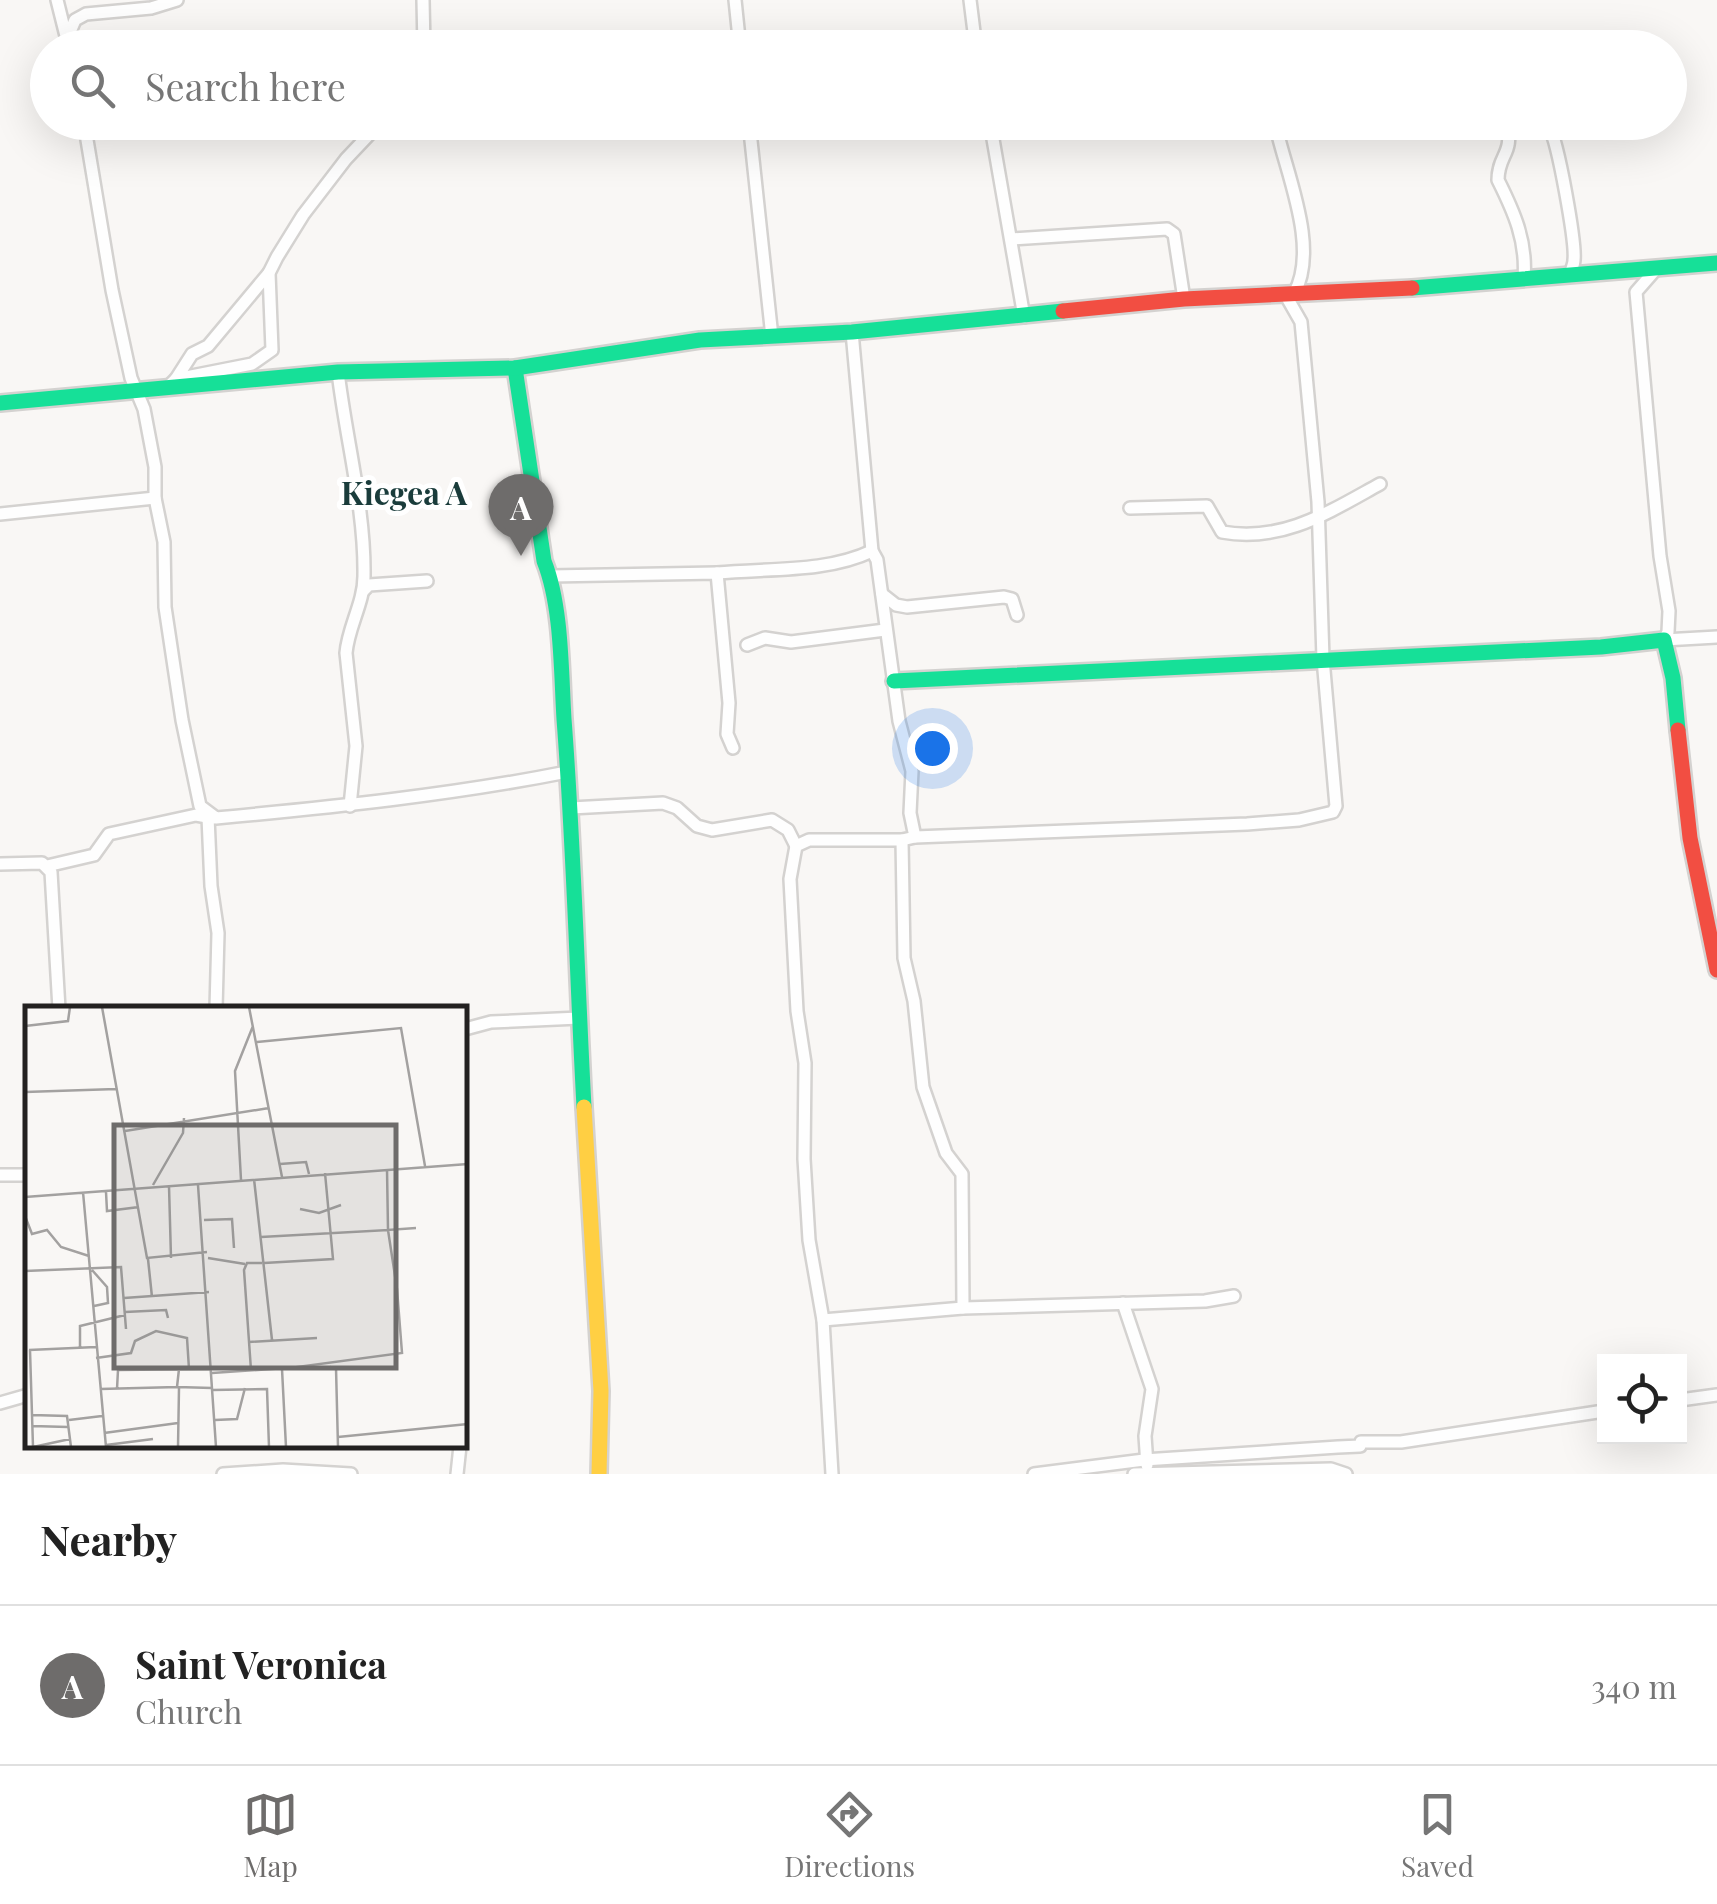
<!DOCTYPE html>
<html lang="en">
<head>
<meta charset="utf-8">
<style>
  :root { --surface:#fff; --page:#f2f2f2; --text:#222; --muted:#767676; --line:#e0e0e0; --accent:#6e6c6b }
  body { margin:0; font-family:"Playfair Display",serif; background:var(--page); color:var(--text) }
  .controls { position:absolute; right:30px; bottom:30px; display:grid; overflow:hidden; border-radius:0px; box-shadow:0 10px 40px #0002 }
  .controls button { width:90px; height:90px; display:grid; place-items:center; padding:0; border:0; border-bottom:2px solid var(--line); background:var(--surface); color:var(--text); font:50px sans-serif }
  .you { position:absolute; left:932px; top:748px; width:35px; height:35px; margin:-25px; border:8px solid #fff; border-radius:50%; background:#1a73e8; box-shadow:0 0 0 15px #1a73e833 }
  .badge { display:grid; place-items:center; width:65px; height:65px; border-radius:50%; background:var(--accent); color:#fff; font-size:32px; font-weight:700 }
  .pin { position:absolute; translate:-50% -82px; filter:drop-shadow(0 2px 5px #0008) }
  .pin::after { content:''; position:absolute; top:52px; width:35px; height:30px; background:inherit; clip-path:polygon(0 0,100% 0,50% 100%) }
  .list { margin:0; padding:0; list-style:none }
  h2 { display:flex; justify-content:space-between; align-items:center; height:130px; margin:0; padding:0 40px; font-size:42px }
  h2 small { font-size:32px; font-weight:400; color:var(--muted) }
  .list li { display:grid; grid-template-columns:65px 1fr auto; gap:30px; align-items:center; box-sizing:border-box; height:160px; padding:0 40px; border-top:2px solid var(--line) }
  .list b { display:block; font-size:38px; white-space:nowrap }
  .list p { margin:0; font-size:32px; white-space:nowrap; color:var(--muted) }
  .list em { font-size:32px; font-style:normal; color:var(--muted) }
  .icon { flex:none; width:55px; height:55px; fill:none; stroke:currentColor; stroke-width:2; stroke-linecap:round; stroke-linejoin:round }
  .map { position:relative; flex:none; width:1717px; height:1474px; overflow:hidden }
  .search { position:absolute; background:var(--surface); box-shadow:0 10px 40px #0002; left:30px; right:30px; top:30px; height:110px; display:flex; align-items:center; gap:25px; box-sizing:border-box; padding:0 35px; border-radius:55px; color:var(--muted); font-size:38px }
  .sheet { height:290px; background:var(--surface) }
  nav { display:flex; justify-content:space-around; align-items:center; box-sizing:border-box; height:140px; border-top:2px solid var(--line); background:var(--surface); font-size:28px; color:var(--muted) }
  nav a { display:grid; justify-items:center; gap:5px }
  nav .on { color:var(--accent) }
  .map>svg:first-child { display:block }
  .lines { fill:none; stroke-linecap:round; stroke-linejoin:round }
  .street-casing { stroke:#d4d2d0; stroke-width:16 }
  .fast-casing { stroke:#d4d2d0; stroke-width:20 }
  .slow-casing { stroke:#d4d2d0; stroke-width:20 }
  .jam-casing { stroke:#d4d2d0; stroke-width:20 }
  .street { stroke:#fefefe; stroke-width:11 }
  .fast { stroke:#16e098; stroke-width:15 }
  .slow { stroke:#ffcf43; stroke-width:15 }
  .jam { stroke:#f24e42; stroke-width:15 }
  .labels { text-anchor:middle; stroke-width:10; stroke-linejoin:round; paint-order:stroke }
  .quarter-label { font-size:32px; font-weight:bold; fill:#1a3c3b; stroke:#fff }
  .inset-road { fill:none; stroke:#a3a1a0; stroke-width:2.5 }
  .view { fill:#6e6c6b; fill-opacity:0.15; stroke:#6e6c6b; stroke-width:5 }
  .inset-edge { fill:none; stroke:#232120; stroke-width:5 }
</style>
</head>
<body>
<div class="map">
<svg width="1717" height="1474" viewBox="0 0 1717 1474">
  <rect width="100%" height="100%" fill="#f9f7f5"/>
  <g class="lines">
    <g class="street-casing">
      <g id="street">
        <path d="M 57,0 L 69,48"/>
        <path d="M 423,0 L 424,48"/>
        <path d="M 735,0 L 740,48"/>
        <path d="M 970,0 L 976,48"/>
        <path d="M 67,39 L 75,20 L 86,14 L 151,8 L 177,0"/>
        <path d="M 84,122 L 112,290 L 131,378 L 144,409 L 155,467 L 155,498 L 164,542 L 165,607 L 182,720 L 200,806 L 216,818 C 334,807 451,795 567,772"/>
        <path d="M 749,122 L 772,337"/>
        <path d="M 990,122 L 1024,317"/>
        <path d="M 1506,122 C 1515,155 1498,153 1498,180 C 1514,212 1527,241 1524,278"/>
        <path d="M 1549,127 C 1558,141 1576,243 1574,260 C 1574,265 1571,270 1570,275"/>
        <path d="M 1277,131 C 1288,178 1319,249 1294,294"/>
        <path d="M 1011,239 L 1167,229 L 1174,234 L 1184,299"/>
        <path d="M 1657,268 L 1636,292 L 1660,556 L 1669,611 L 1668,632 L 1664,640 L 1717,637"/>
        <path d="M 852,332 L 872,551 L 877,560 L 899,721 L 912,771 L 910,813 L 915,837 L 902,840 L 904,958 L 914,1001 L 923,1087 L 946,1153 L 962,1174 L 963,1308"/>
        <path d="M 338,372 C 346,440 365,508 364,576 C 364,603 348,627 346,653 L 356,746 L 350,806"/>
        <path d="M 176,379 L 192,354 L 208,346 L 269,273"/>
        <path d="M 167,388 L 176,379 L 252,364 L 272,350 L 269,273 L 277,257 L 303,215 L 346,159 L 381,122"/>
        <path d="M 1130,508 L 1207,506 L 1222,532 C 1282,543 1329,512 1380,484"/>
        <path d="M 0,514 L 155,498"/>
        <path d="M 717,573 C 768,568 826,573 872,551"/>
        <path d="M 550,576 L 717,573 L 729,703 L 727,734 L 733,748"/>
        <path d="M 363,591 L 369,585 L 427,581"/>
        <path d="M 882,594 L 896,605 L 907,607 L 1004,597 L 1012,599 L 1017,615"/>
        <path d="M 747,645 L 765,638 L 791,642 L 885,630"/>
        <path d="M 571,808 L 663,803 L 677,808 L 697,826 L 712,830 L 772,820 L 788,830 L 796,846"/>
        <path d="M 208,817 L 211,886 L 218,933 L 216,1009"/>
        <path d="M 915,837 L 1247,824 L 1299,820 L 1333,812 L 1336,806 L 1323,659 L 1318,502 L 1301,322 L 1285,294"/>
        <path d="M 0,864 L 42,863 L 51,872 L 59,1009"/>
        <path d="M 47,866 L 94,855 L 109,834 L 196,815 L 213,818"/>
        <path d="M 465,1029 L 491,1022 L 579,1018"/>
        <path d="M 0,1175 L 28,1175"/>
        <path d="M 1123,1303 L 1152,1389 L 1145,1436 L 1147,1465"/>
        <path d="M 823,1320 L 963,1308 L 1205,1301 L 1234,1296"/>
        <path d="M 1680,1400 L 1717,1395"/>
        <path d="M 0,1403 L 28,1395"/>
        <path d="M 223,1474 L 283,1470 L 351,1474"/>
        <path d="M 457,1474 L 460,1446"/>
        <path d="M 832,1474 L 823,1320 L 809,1240 L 804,1159 L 805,1063 L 797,1011 L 790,879 L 796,846 L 809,840 L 902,840"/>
        <path d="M 1034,1474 L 1144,1460 L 1338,1447 L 1360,1446 L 1361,1442 L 1401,1442 L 1604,1411"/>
        <path d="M 1134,1474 L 1331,1469 L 1346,1474"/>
      </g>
    </g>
    <g class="fast-casing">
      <g id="fast">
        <path d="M 1412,288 L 1717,263"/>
        <path d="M 515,368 L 544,561 C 562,606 561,671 564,719 C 574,848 577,978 584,1107"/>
        <path d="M 0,403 L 338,372 L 515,368 L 700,340 L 852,332 L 1063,311"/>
        <path d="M 894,681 L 1601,647 L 1664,640 L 1673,678 L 1678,730"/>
      </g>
    </g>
    <g class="slow-casing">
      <path id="slow" d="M 584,1107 L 601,1391 L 599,1474"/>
    </g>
    <g class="jam-casing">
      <g id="jam">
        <path d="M 1063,311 L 1184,299 L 1412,288"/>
        <path d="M 1678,730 L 1690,838 L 1717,970"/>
      </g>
    </g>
    <use href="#street" class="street"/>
    <use href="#fast" class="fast"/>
    <use href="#slow" class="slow"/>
    <use href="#jam" class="jam"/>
  </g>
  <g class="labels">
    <g class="quarter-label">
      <text x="404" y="505">Kiegea A</text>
    </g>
  </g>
  <g transform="translate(25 1006)">
    <rect width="442" height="442" fill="#f9f7f5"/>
    <path class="inset-road" d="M 77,1 L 122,252 L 182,246M 224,1 L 257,171M 0,20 L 43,15 L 45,1M 232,36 L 376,22 L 400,160M 0,86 L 91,83M 100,125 L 244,102M 255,158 L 281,156 L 284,168M 362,163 L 363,224 L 391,222M 229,173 L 247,334M 216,174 L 210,65 L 228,20M 128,179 L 158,127 L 159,112M 173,179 L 191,441M 144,180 L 146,252M 58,186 L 81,441M 81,186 L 82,205 L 114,201M 0,191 L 443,158M 275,203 L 294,207 L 316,199M 0,210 L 7,228 L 22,224 L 36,241 L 64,250M 179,214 L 207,213 L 209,242M 236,231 L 363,224 L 372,283 L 377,347 L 257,363 L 261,441M 183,252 L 220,258M 123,253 L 127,291M 239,257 L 308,253 L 300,167M 67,264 L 82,281 L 83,297 L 69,300M 0,265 L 96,261 L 101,323M 99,292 L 184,286M 100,306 L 141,304 L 143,312M 224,336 L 292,332M 55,341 L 55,320 L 100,309M 4,344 L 71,341M 5,344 L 8,441M 71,352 L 106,347 L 110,335 L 131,325 L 162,332 L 164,363M 305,361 L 311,362 L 313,441M 226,364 L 219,264 L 222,257 L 237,257M 187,367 L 261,362M 152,381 L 187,382M 75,383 L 152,381 L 154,363M 92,383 L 93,364 L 187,363M 187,384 L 242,383 L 244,441M 7,409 L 42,410 L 46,441M 44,414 L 77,410M 190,414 L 212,413 L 220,382M 7,420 L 43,421M 79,427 L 153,417M 313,431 L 443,418M 81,439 L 128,433M 8,441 L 45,433M 153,441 L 154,382"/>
    <path class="view" d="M 89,119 L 371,119 L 371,362 L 89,362 Z"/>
    <rect width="442" height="442" class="inset-edge"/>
  </g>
</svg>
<div class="controls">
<button><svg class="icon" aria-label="locate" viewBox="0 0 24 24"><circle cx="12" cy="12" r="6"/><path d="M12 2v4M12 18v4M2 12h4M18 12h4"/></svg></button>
</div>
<div class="you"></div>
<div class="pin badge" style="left:521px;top:556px">A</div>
<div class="search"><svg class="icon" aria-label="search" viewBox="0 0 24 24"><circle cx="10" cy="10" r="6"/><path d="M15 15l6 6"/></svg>Search here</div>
</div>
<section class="sheet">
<h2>Nearby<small></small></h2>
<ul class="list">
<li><span class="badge">A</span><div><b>Saint Veronica</b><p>Church</p></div><em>340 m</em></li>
</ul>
</section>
<nav>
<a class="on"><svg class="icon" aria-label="map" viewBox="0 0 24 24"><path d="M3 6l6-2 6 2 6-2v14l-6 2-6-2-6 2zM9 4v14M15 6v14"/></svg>Map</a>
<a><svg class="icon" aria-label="directions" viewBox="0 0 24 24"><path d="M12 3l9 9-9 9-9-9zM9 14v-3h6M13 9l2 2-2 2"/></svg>Directions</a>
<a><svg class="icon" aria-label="saved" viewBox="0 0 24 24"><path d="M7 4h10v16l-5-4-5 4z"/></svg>Saved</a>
</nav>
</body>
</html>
